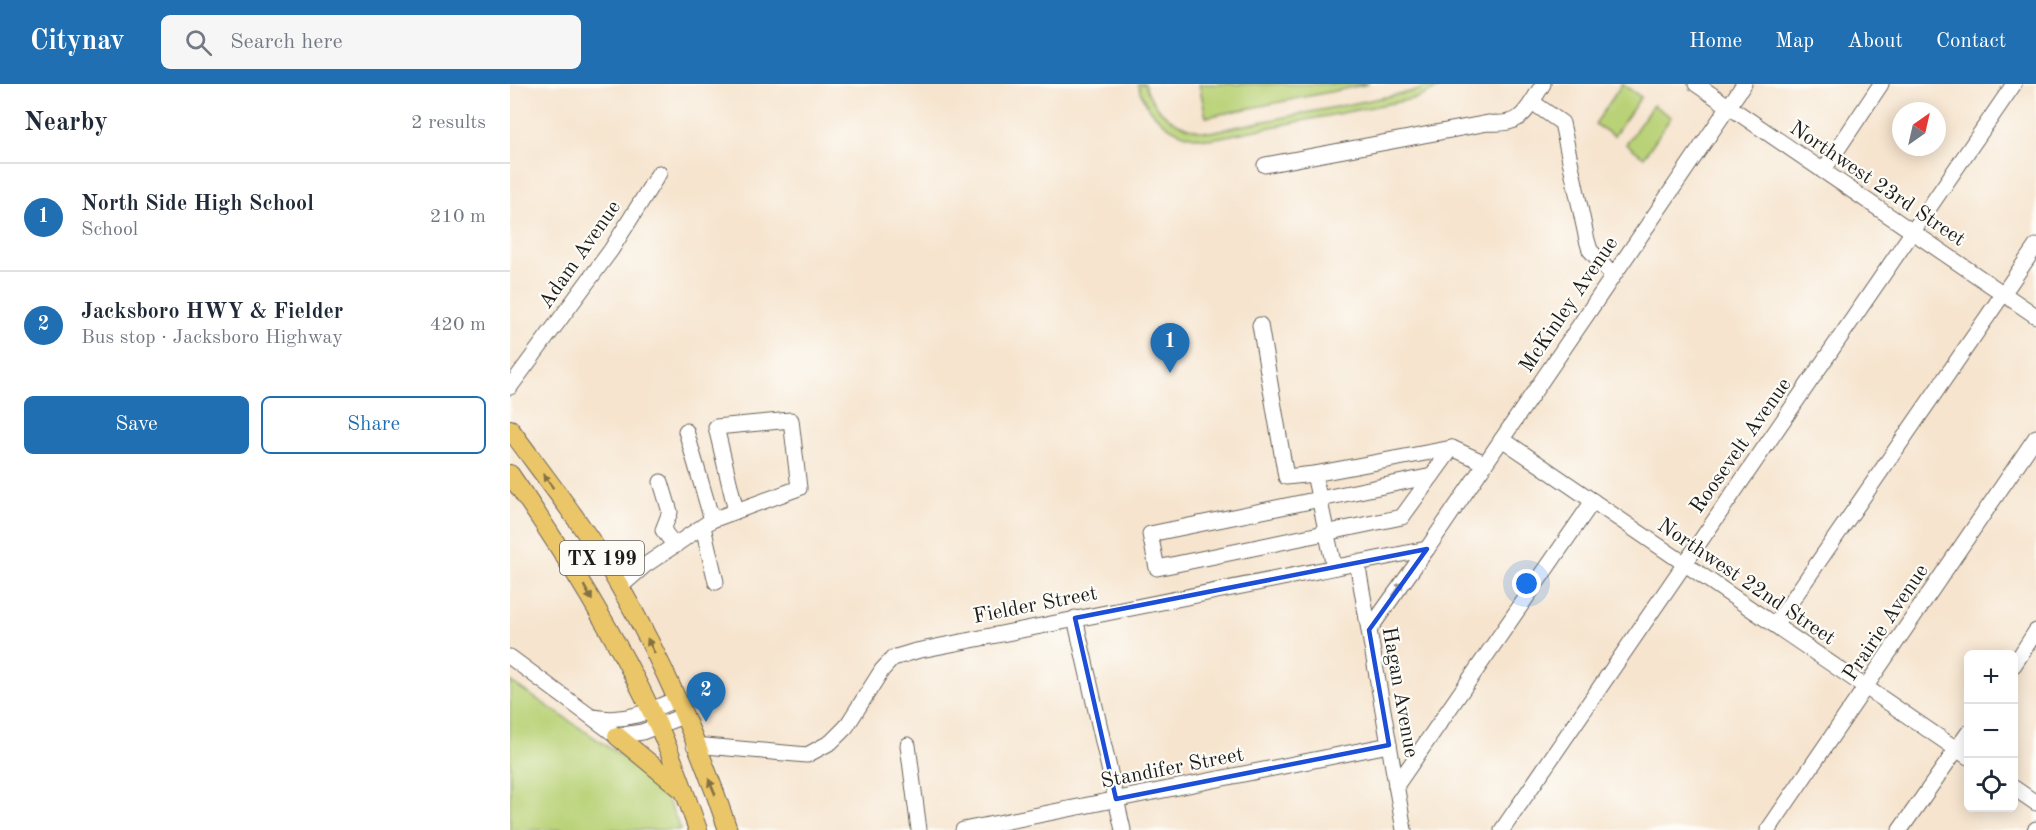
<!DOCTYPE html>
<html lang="en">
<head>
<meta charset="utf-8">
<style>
  :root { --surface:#fff; --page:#f6f6f7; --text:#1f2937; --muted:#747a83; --line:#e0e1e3; --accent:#1f6fb2 }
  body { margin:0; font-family:"Old Standard TT",serif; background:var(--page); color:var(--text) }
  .controls { position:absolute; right:18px; bottom:18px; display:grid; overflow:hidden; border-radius:9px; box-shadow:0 3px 15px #0003 }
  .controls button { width:54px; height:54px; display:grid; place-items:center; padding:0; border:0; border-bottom:2px solid var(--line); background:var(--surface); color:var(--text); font:30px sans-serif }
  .compass { position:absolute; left:1382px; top:18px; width:54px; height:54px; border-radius:50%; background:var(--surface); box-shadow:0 3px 15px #0003; rotate:34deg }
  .you { position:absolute; left:1017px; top:500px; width:21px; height:21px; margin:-15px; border:4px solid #fff; border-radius:50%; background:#1a73e8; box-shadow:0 0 0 9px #1a73e833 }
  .badge { display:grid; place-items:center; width:39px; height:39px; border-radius:50%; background:var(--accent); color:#fff; font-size:20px; font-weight:700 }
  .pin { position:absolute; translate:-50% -50px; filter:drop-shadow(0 2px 3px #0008) }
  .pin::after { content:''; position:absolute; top:32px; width:21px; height:18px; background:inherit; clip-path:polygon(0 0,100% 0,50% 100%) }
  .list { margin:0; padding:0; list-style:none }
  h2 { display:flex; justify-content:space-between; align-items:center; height:78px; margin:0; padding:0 24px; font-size:26px }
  h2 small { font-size:20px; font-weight:400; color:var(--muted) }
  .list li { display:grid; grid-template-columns:39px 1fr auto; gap:18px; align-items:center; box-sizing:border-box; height:108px; padding:0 24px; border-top:2px solid var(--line) }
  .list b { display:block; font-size:22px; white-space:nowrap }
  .list p { margin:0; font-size:20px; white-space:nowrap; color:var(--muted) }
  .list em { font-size:20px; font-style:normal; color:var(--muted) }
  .actions { display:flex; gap:12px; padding:18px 24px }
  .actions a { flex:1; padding:14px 0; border:2px solid var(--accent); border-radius:9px; text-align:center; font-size:21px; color:var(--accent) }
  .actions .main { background:var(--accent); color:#fff }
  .icon { flex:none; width:33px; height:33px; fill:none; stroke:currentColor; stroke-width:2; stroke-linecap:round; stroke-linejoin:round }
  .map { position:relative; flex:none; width:1526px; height:746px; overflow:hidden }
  header { display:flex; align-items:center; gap:36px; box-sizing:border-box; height:84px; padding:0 30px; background:var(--accent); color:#fff }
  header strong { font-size:28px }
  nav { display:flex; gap:33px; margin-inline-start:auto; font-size:21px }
  .search { width:420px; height:54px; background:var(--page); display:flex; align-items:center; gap:15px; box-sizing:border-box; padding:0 21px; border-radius:9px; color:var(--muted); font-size:22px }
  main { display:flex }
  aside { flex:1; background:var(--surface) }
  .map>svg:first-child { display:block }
  .green { fill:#b9d277; stroke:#6a774a; stroke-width:1.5 }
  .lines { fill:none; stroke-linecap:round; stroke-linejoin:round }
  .minor-casing { stroke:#68625a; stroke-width:17 }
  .major-casing { stroke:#68625a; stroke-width:20 }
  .minor { stroke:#fff; stroke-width:15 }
  .major { stroke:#ebc669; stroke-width:18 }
  .oneway { fill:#847142 }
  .oneway2 { fill:#999 }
  .marked { fill:none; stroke:#1d4ed8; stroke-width:4.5; stroke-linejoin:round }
  .labels { text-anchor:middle; stroke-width:4.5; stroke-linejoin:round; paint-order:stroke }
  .shield { fill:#fdfcf7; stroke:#605f5e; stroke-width:1.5 }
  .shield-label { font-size:20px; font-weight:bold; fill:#1c1c1c }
  .street-label { font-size:21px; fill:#1c1c1c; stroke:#fdfcf7 }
</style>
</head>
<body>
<header>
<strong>Citynav</strong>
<div class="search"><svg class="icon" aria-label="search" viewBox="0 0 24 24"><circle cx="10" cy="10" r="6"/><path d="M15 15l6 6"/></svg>Search here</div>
<nav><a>Home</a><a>Map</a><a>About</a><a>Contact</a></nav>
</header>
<main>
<aside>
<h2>Nearby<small>2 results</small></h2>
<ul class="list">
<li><span class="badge">1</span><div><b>North Side High School</b><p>School</p></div><em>210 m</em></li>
<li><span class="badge">2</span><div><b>Jacksboro HWY &amp; Fielder</b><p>Bus stop · Jacksboro Highway</p></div><em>420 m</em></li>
</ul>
<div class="actions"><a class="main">Save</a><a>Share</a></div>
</aside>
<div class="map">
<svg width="1526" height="746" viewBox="0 0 1526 746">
  <rect width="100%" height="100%" fill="#fdfcf7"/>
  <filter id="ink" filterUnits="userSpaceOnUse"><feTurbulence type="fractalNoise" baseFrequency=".0167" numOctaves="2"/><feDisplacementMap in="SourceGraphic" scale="12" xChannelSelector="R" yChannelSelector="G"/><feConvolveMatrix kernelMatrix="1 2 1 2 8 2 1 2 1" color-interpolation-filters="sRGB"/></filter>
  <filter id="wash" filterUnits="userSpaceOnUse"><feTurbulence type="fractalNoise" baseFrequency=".008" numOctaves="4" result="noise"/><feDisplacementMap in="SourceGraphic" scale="24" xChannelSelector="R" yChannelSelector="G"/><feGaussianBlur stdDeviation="1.35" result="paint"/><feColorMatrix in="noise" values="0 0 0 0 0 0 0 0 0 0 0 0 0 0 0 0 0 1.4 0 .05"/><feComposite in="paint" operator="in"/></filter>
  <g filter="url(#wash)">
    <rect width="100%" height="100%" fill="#f6e4ce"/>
    <g class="green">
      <path d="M 628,0 L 635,0 C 644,30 670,46 700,48 L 905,7 L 924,0 L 937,0 L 907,14 L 701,55 C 666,54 637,34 628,0 Z"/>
      <path d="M 689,0 L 859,0 L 696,33 Z"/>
      <path d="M 1112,0 L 1131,13 L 1104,52 L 1085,40 Z"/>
      <path d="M 1143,21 L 1161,33 L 1134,73 L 1116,60 Z"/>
      <path d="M 0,597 L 149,697 L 171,746 L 0,746 Z"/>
    </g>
  </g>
  <g filter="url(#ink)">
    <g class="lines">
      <g class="minor-casing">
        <g id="minor">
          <path d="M 1186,0 L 1526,232"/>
          <path d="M 1022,18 L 1052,39 L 1077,156 L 1080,166 L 1103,192"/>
          <path d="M 755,81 L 978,39 C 1013,42 1016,27 1033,0"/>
          <path d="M 1313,87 L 1371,0"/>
          <path d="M 750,241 L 776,393 L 804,390"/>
          <path d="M 0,303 L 101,166 L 149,89"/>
          <path d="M 176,347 L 202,436"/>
          <path d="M 992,355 L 1458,673"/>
          <path d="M 922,392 L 640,450 L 647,484 L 892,433 L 942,364"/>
          <path d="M 151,398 L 160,428 L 153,446 L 165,462"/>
          <path d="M 193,443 L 206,498"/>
          <path d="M 847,478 L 894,746"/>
          <path d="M 824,483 L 804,390 L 942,364 L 975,379"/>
          <path d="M 110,503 L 134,482 L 202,436 L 289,404 L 281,336 L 206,343 L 226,427"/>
          <path d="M 565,534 L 613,746"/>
          <path d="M 1265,541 L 1526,162"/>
          <path d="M 859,546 L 917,465 L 1234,0"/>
          <path d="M 0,573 L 107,652 L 132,648 L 173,632"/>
          <path d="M 1504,581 L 1526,547"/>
          <path d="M 84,633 C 115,639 138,628 166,615"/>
          <path d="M 184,661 L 297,671 L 321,658 L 336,643 L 372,586 L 383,574 L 406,567 L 917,465"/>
          <path d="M 398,661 L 409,746"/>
          <path d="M 886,702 L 1083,417"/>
          <path d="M 1504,704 L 1526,719"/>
          <path d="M 453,746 L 879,661"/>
          <path d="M 992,746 L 1504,0"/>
          <path d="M 1258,746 L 1526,353"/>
          <path d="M 1390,746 L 1458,649"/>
          <path d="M 1525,746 L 1526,745"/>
        </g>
      </g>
      <g class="major-casing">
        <g id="major">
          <path d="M 0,345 C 38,397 78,447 110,503 C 153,577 191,665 218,746"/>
          <path d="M 0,390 C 55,470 106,551 147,639 C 163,673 175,710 188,746"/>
          <path d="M 107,652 L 170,704"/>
        </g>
      </g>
      <use href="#minor" class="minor"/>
      <use href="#major" class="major"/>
    </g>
    <defs><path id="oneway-solid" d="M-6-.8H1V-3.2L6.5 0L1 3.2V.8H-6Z" transform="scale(1.5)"/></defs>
    <g class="oneway">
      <use href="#oneway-solid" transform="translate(38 397) rotate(-126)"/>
      <use href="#oneway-solid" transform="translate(78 509) rotate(61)"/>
      <use href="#oneway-solid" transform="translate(141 562) rotate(-116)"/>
      <use href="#oneway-solid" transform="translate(202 703) rotate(-113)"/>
    </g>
    <use class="oneway2" href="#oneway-solid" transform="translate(888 505) rotate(-54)"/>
  </g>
  <path class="marked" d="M 917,465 L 859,546 L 879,661 L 606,715 L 565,534 Z"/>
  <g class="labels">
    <rect class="shield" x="50" y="457" width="84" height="34" rx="4.5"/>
    <g class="shield-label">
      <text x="92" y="481">TX 199</text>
    </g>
    <g class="street-label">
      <text transform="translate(1368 99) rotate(34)" y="7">Northwest 23rd Street</text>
      <text transform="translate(69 170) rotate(-55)" y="7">Adam Avenue</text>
      <text transform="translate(1058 220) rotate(-56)" y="7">McKinley Avenue</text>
      <text transform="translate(1230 361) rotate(-55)" y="7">Roosevelt Avenue</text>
      <text transform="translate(1237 497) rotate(34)" y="7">Northwest 22nd Street</text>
      <text transform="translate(525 520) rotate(-11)" y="7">Fielder Street</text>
      <text transform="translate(1375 538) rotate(-56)" y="7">Prairie Avenue</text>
      <text transform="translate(891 608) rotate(80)" y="7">Hagan Avenue</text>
      <text transform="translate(662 683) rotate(-11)" y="7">Standifer Street</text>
    </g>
  </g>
</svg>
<div class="controls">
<button>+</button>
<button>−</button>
<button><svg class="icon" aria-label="locate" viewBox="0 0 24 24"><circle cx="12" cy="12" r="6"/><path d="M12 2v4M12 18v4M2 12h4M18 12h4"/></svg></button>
</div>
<svg class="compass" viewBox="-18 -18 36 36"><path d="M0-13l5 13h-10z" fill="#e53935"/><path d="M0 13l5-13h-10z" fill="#747a83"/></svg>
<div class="you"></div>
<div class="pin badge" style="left:660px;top:289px">1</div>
<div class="pin badge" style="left:196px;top:638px">2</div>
</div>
</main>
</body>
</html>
